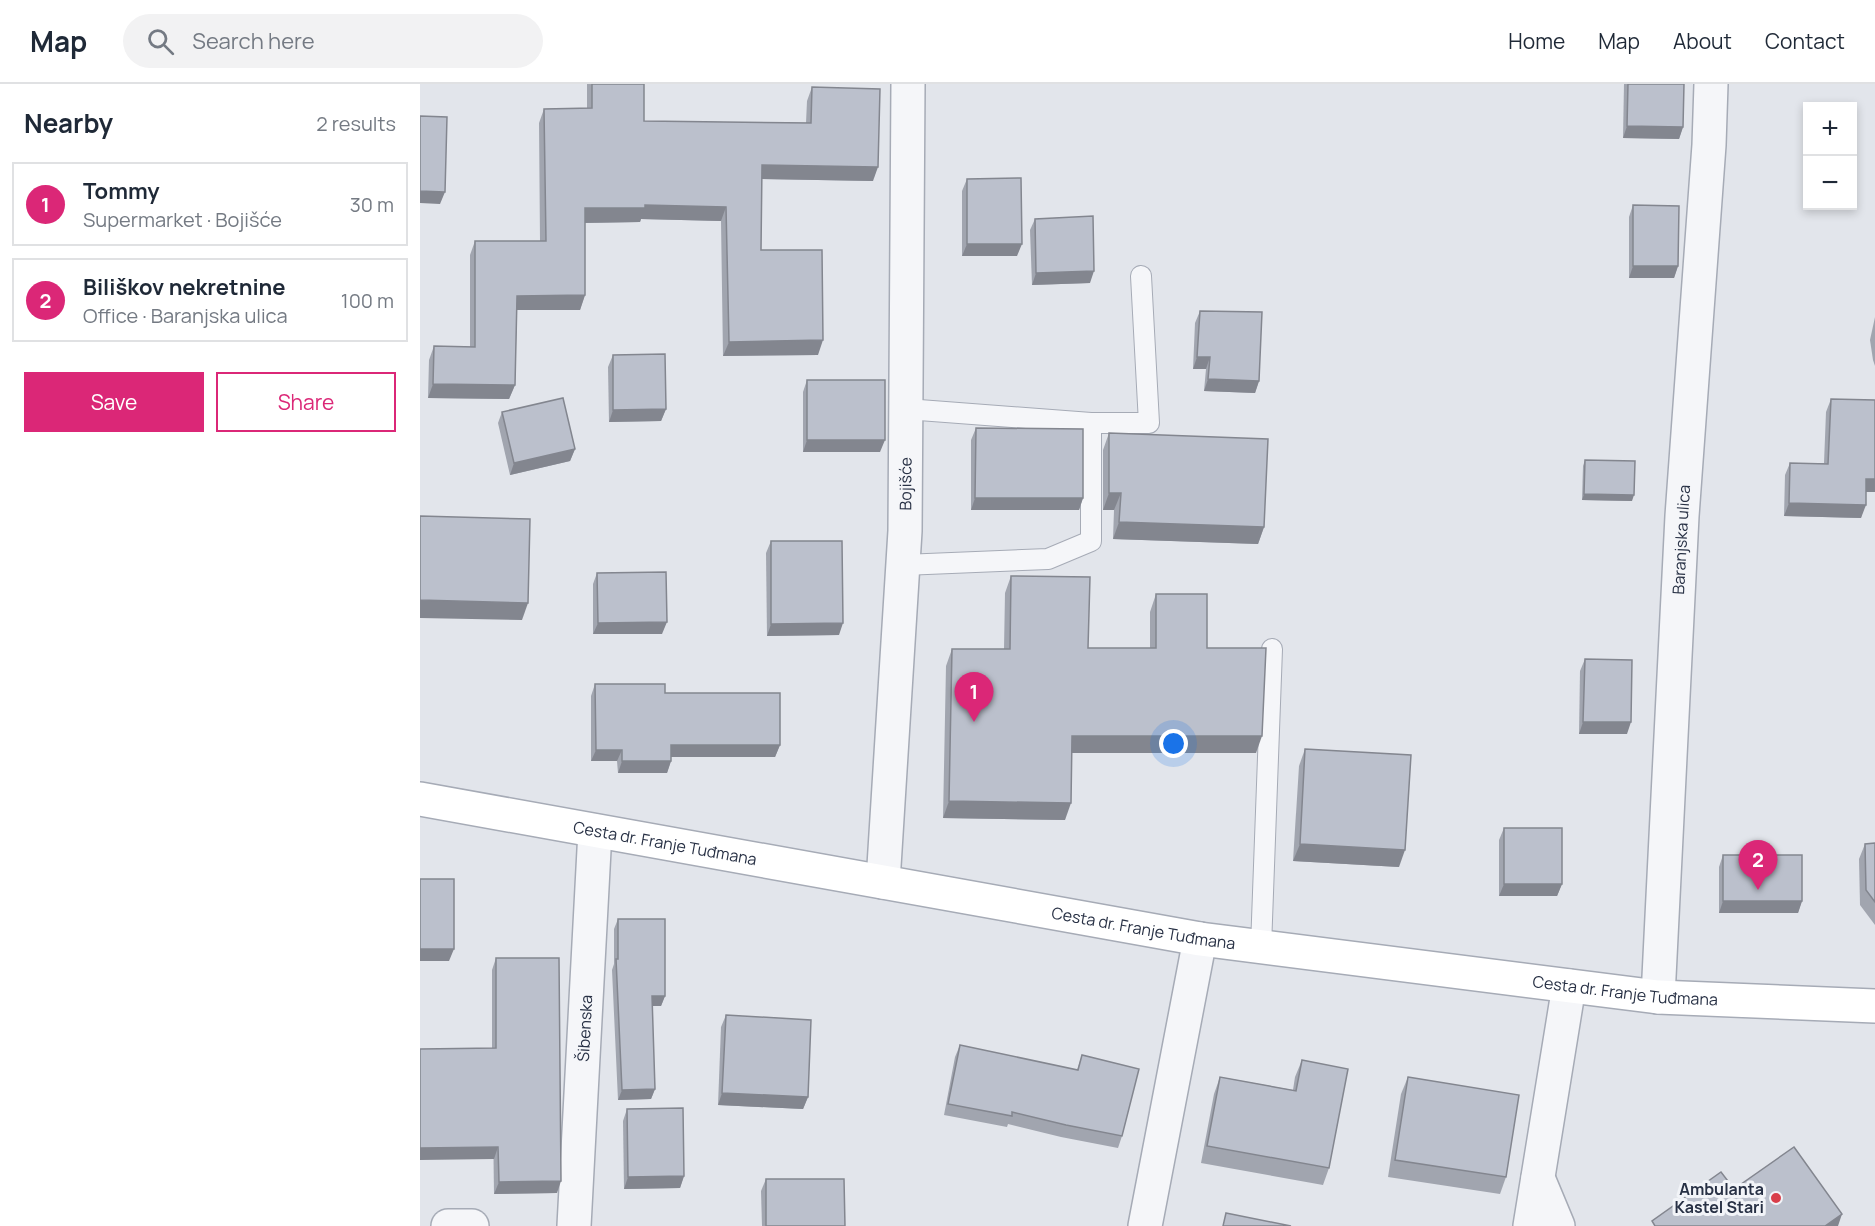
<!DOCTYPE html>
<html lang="en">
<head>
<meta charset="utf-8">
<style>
  :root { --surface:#fff; --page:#f2f2f3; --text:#1f2937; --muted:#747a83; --line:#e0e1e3; --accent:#db2777 }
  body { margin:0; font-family:Manrope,sans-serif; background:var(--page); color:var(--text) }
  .controls { position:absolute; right:18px; top:18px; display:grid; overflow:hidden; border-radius:0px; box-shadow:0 3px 9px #0003 }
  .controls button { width:54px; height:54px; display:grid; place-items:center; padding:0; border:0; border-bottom:2px solid var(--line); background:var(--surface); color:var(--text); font:30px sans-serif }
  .you { position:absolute; left:754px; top:660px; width:21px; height:21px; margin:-15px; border:4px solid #fff; border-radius:50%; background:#1a73e8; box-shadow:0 0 0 9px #1a73e833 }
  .badge { display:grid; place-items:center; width:39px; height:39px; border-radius:50%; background:var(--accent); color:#fff; font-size:20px; font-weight:700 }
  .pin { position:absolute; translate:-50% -50px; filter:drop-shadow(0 2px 3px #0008) }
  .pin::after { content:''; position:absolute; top:32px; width:21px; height:18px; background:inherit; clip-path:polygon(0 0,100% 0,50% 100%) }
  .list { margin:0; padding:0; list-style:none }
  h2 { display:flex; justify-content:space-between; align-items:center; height:78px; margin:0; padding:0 24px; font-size:26px }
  h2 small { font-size:20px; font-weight:400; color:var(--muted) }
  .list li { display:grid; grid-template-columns:39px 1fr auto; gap:18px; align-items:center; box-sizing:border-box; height:84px; margin:0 12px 12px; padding:0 12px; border:2px solid var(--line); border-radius:0px }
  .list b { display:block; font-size:22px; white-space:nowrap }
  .list p { margin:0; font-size:20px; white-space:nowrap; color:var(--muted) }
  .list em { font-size:20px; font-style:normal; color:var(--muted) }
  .actions { display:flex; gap:12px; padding:18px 24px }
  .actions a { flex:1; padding:14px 0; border:2px solid var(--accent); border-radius:0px; text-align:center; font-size:21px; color:var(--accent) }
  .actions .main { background:var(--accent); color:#fff }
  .icon { flex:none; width:33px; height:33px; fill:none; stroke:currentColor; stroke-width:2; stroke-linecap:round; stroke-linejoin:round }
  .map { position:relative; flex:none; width:1455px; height:1142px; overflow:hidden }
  header { display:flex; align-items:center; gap:36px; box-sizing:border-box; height:84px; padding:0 30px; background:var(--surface); border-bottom:2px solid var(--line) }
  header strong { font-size:28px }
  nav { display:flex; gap:33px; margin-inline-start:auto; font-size:21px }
  .search { width:420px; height:54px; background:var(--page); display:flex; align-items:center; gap:15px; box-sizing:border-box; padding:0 21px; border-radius:33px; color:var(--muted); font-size:22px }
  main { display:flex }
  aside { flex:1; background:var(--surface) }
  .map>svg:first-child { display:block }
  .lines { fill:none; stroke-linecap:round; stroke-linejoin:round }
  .lane-casing { stroke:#a6abb6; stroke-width:22 }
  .street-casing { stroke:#a6abb6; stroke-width:36 }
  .secondary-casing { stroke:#a6abb6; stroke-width:36 }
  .lane { stroke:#f5f6f9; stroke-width:20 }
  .street { stroke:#f5f6f9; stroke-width:33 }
  .secondary { stroke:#fff; stroke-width:33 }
  .wall { fill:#a1a5af }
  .shaded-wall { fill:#83868f }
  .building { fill:#bbc0cc; stroke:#83868f; stroke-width:1.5 }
  .poi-dot { fill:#d93e4a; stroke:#f2f4f8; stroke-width:2 }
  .labels { text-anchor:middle; stroke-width:6; stroke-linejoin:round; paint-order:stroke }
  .street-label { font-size:16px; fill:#283145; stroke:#f2f4f8 }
  .poi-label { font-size:16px; font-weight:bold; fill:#283145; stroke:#f2f4f8; text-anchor:end }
</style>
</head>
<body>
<header>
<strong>Map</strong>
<div class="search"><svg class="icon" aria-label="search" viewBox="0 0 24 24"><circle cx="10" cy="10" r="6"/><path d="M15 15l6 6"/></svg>Search here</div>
<nav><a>Home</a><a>Map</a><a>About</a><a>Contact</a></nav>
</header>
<main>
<aside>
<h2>Nearby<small>2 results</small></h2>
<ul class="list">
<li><span class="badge">1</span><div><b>Tommy</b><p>Supermarket · Bojišće</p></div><em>30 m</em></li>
<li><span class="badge">2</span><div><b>Biliškov nekretnine</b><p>Office · Baranjska ulica</p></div><em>100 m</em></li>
</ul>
<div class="actions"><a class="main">Save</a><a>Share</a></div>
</aside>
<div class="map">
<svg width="1455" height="1142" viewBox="0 0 1455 1142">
  <rect width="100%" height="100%" fill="#e2e5eb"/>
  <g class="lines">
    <g class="lane-casing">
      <g id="lane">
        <path d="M 486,325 L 671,339"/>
        <path d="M 483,481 L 628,475 L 671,457 L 671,339 L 729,339 L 721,192"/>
        <path d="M 841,863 L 852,565"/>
      </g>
    </g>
    <g class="street-casing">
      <g id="street">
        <path id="s1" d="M 463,798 L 485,447 L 488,0"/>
        <path id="s2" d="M 1238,913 L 1262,432 L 1289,61 L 1291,0"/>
        <path d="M 1118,1094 L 1138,1142"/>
        <path d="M 28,1142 L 52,1142"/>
        <path id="s3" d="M 154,1142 L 175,747"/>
        <path d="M 725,1142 L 780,855"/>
        <path d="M 1110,1142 L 1149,902"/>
      </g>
    </g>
    <g class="secondary-casing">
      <g id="secondary">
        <path id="s4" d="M 0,715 L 780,855 L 1238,913 L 1455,922"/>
      </g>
    </g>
    <use href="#lane" class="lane"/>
    <use href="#street" class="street"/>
    <use href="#secondary" class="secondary"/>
  </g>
  <g class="wall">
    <path d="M 167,0 L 224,0 L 224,37 L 386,39 L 387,17 L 392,3 L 453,97 L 342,95 L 341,166 L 398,271 L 303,272 L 301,137 L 221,135 L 220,138 L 165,139 L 165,211 L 160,226 L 97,226 L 95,301 L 89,315 L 8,314 L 9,276 L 14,262 L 50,263 L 50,171 L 55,157 L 120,157 L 119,39 L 124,25 L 167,24 Z"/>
    <path d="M 1204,0 L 1264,0 L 1263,43 L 1259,55 L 1203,54 Z"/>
    <path d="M 547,95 L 597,172 L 542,172 L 542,107 Z"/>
    <path d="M 1213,121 L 1258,182 L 1254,194 L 1209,194 L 1209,133 Z"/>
    <path d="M 615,135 L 670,199 L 612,201 L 610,146 Z"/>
    <path d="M 780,227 L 839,297 L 835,309 L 784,307 L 786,285 L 773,285 L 775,239 Z"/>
    <path d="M 1455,233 L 1455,282 L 1453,276 L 1450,256 Z"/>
    <path d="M 193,271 L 246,325 L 241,337 L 189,338 L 188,283 Z"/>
    <path d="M 387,296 L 460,368 L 383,368 L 383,308 Z"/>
    <path d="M 1411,315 L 1446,408 L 1441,434 L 1364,432 L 1365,391 L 1370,379 L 1404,379 L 1406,328 Z"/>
    <path d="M 82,328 L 155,365 L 150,377 L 90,391 L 78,339 Z"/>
    <path d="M 556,344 L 663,414 L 659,426 L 551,426 L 551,356 Z"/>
    <path d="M 689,349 L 844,443 L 838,460 L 693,455 L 694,426 L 683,426 L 683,366 Z"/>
    <path d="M 1165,376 L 1212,417 L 1162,416 L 1163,382 Z"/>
    <path d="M 351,457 L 419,551 L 347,552 L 346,469 Z"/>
    <path d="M 177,489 L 242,550 L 173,550 L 173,500 Z"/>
    <path d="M 591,492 L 668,564 L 730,564 L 730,528 L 736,510 L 787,564 L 836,669 L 652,669 L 645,736 L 523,734 L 526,582 L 532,565 L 584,565 L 585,509 Z"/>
    <path d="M 1165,575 L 1207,650 L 1159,650 L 1160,587 Z"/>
    <path d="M 175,600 L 245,609 L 360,661 L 355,673 L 251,673 L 251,677 L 247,689 L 198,689 L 197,677 L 171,677 L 171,612 Z"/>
    <path d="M 885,665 L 979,783 L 873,777 L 879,682 Z"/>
    <path d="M 1084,744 L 1142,800 L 1137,812 L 1079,812 L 1079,756 Z"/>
    <path d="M 1455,759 L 1455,841 L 1440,821 L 1439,775 L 1445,760 Z"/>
    <path d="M 1303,771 L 1382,817 L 1378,829 L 1299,829 L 1299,783 Z"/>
    <path d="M 198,835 L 245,912 L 241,922 L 232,922 L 235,1005 L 231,1015 L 198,1016 L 192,886 L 194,880 L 194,845 Z"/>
    <path d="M 76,874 L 137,1109 L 74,1110 L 72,964 L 72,886 Z"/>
    <path d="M 306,931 L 388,1013 L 383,1025 L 298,1021 L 301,943 Z"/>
    <path d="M 540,961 L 657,986 L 662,971 L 702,1052 L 698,1064 L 641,1053 L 588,1040 L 587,1043 L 524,1031 L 535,973 Z"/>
    <path d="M 882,976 L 909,1084 L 903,1101 L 781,1079 L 794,1010 L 800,993 L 873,1006 L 875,993 Z"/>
    <path d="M 988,993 L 1086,1093 L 1080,1110 L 968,1093 L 981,1010 Z"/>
    <path d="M 207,1025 L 264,1092 L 260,1104 L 204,1105 L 203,1037 Z"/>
    <path d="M 346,1095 L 425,1142 L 342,1142 L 341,1107 Z"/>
  </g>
  <g class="shaded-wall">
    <path d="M 1207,42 L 1263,43 L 1259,55 L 1203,54 Z"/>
    <path d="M 342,81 L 458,83 L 453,97 L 337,95 Z"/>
    <path d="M 0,107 L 25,108 L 20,120 L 0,119 Z"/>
    <path d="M 225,121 L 306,123 L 301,137 L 221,135 L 220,138 L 160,139 L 165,124 Z"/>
    <path d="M 547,160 L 602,160 L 597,172 L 542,172 Z"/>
    <path d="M 1213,182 L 1258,182 L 1254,194 L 1209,194 Z"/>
    <path d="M 674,187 L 670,199 L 612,201 L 616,189 Z"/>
    <path d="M 165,211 L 160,226 L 92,226 L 97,212 Z"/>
    <path d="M 403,256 L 398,271 L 303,272 L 309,258 Z"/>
    <path d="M 777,273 L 790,273 L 786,285 L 773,285 Z"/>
    <path d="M 788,295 L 839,297 L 835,309 L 784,307 Z"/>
    <path d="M 13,300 L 95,301 L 89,315 L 8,314 Z"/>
    <path d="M 246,325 L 241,337 L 189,338 L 193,326 Z"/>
    <path d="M 387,356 L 465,356 L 460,368 L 383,368 Z"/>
    <path d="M 155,365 L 150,377 L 90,391 L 94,379 Z"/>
    <path d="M 1446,395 L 1455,395 L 1455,408 L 1442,408 Z"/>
    <path d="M 689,409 L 701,409 L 694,426 L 683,426 Z"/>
    <path d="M 1164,410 L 1214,411 L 1212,417 L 1162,416 Z"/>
    <path d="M 555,414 L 663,414 L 659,426 L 551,426 Z"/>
    <path d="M 1369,419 L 1446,421 L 1441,434 L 1364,432 Z"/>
    <path d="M 699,438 L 844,443 L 838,460 L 693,455 Z"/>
    <path d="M 0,516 L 108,519 L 102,536 L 0,534 Z"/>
    <path d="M 247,538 L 242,550 L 173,550 L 178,539 Z"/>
    <path d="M 423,539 L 419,551 L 347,552 L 351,540 Z"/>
    <path d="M 1163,638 L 1211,638 L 1207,650 L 1159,650 Z"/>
    <path d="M 652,652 L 842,652 L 836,669 L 646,669 Z"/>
    <path d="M 251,661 L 360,661 L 355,673 L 247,673 Z"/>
    <path d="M 176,666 L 202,666 L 197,677 L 171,677 Z"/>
    <path d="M 202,677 L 251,677 L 247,689 L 198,689 Z"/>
    <path d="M 529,717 L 651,719 L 645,736 L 523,734 Z"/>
    <path d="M 880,760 L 985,766 L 979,783 L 873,777 Z"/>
    <path d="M 1084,800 L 1142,800 L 1137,812 L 1079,812 Z"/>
    <path d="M 1303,817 L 1382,817 L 1378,829 L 1299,829 Z"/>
    <path d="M 0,865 L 34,865 L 29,877 L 0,877 Z"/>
    <path d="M 232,912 L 245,912 L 241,922 L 228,922 Z"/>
    <path d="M 235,1005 L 231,1015 L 198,1016 L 202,1006 Z"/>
    <path d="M 302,1009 L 388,1013 L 383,1025 L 298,1021 Z"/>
    <path d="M 78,1063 L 74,1075 L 0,1076 L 0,1064 Z"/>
    <path d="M 264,1092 L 260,1104 L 204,1105 L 208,1093 Z"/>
    <path d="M 141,1097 L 137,1109 L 74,1110 L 79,1098 Z"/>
    <path d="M 1422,1130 L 1418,1142 L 1405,1142 Z"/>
  </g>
  <g class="building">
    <path d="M 172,0 L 224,0 L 224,37 L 391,39 L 392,3 L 460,5 L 458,83 L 342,81 L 341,166 L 402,166 L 403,256 L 309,258 L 306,123 L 225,121 L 225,124 L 165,124 L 165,211 L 97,212 L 95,301 L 13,300 L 14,262 L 55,263 L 55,157 L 126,157 L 124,25 L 172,24 Z"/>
    <path d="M 1208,0 L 1264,0 L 1263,43 L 1207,42 Z"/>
    <path d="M 0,32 L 27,33 L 25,108 L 0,107 Z"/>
    <path d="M 601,94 L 602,160 L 547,160 L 547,95 Z"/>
    <path d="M 1213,121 L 1259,122 L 1258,182 L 1213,182 Z"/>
    <path d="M 673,132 L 674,187 L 616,189 L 615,135 Z"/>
    <path d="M 780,227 L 842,228 L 839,297 L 788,295 L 790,273 L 777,273 Z"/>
    <path d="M 245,270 L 246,325 L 193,326 L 193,271 Z"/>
    <rect x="387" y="296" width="78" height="60"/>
    <path d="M 143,314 L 155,365 L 94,379 L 82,328 Z"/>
    <path d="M 1411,315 L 1455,316 L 1455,395 L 1446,395 L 1446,421 L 1369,419 L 1370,379 L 1408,380 Z"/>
    <path d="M 556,344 L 663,345 L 663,414 L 555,414 Z"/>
    <path d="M 689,349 L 848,355 L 844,443 L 699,438 L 701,409 L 689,409 Z"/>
    <path d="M 1165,376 L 1215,377 L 1214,411 L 1164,410 Z"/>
    <path d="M 0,432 L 110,435 L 108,519 L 0,516 Z"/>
    <path d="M 351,457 L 422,457 L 423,539 L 351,540 Z"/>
    <path d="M 246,488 L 247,538 L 178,539 L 177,489 Z"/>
    <path d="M 591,492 L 670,493 L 668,564 L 736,564 L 736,510 L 787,510 L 787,564 L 846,564 L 842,652 L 652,652 L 651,719 L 529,717 L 532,565 L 590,565 Z"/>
    <path d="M 1165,575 L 1212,576 L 1211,638 L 1163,638 Z"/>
    <path d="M 175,600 L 245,600 L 245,609 L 360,609 L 360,661 L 251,661 L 251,677 L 202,677 L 202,666 L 176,666 Z"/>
    <path d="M 885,665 L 991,671 L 985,766 L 880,760 Z"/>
    <rect x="1084" y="744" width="58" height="56"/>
    <path d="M 1455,759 L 1455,818 L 1446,806 L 1445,760 Z"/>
    <rect x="1303" y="771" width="79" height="46"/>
    <rect x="0" y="795" width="34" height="70"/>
    <path d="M 198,835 L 245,835 L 245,912 L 232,912 L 235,1005 L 202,1006 L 196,875 L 198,875 Z"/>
    <path d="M 76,874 L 139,874 L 141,1097 L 79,1098 L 78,1063 L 0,1064 L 0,965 L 76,964 Z"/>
    <path d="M 306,931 L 391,936 L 388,1013 L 302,1009 Z"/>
    <path d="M 540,961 L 658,986 L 662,971 L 719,985 L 702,1052 L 646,1041 L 592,1028 L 592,1032 L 528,1020 Z"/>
    <path d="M 882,976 L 928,985 L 909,1084 L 787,1062 L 800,993 L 876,1007 Z"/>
    <path d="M 988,993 L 1099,1011 L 1086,1093 L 975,1076 Z"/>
    <path d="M 263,1024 L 264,1092 L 208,1093 L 207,1025 Z"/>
    <path d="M 1374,1063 L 1422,1130 L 1405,1142 L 1235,1142 L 1232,1137 L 1301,1088 L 1314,1105 Z"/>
    <path d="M 346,1095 L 424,1095 L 425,1142 L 346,1142 Z"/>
    <path d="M 806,1129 L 871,1142 L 803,1142 Z"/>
  </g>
  <circle class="poi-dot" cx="1356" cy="1114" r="6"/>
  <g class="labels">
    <g class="street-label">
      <text dy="6" stroke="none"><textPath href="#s1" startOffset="399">Bojišće</textPath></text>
      <text dy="6" stroke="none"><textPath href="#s2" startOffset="458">Baranjska ulica</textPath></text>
      <text dy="6" stroke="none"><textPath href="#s4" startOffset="249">Cesta dr. Franje Tuđmana</textPath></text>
      <text dy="6" stroke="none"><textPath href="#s4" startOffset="735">Cesta dr. Franje Tuđmana</textPath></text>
      <text dy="6" stroke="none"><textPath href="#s4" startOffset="1221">Cesta dr. Franje Tuđmana</textPath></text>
      <text dy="6" stroke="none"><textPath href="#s3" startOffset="198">Šibenska</textPath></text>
    </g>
    <g class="poi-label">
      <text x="1344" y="1111">Ambulanta<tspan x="1344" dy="18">Kastel Stari</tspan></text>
    </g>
  </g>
</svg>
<div class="controls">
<button>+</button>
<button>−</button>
</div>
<div class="you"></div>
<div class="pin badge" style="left:554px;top:638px">1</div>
<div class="pin badge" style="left:1338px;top:806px">2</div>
</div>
</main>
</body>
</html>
